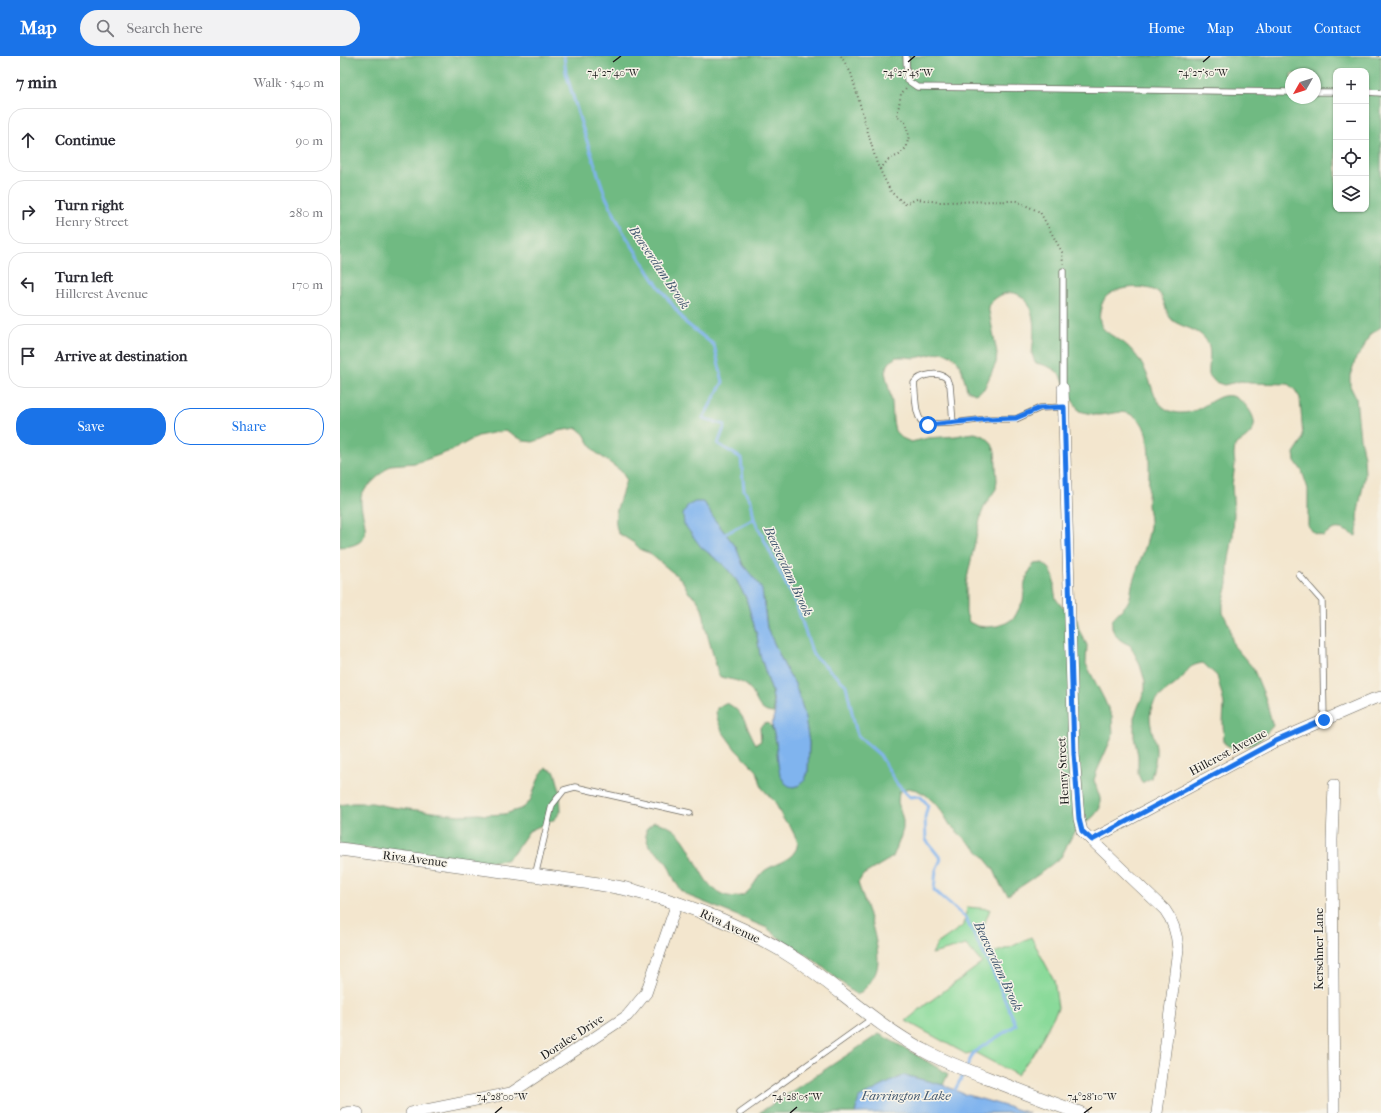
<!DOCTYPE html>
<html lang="en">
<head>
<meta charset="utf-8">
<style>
  :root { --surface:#fff; --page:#f2f2f3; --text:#2b2b33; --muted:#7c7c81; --line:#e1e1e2; --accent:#1a73e8 }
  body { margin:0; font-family:"IM FELL French Canon",serif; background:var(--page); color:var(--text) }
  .controls { position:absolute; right:12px; top:12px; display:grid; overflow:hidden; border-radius:8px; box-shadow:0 1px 3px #0004 }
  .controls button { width:36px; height:36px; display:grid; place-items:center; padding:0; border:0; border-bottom:1px solid var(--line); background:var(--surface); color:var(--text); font:20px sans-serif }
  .compass { position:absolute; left:945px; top:12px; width:36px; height:36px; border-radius:50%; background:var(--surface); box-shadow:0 1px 3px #0004; rotate:231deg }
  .stop { position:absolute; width:12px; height:12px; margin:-9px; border:3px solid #1a73e8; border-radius:50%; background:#fff }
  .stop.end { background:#1a73e8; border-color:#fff; box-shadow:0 1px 4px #0008 }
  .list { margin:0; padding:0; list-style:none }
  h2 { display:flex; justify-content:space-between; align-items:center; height:52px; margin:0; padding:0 16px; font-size:17px }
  h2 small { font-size:13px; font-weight:400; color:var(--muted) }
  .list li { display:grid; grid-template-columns:26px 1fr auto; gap:12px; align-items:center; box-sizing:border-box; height:64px; margin:0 8px 8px; padding:0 8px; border:1px solid var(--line); border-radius:16px }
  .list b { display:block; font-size:15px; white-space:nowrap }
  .list p { margin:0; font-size:13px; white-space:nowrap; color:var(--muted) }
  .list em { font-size:13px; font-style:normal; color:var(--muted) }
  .actions { display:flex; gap:8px; padding:12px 16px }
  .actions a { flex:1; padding:9px 0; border:1px solid var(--accent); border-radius:16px; text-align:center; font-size:14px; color:var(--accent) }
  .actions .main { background:var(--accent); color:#fff }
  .icon { flex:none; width:22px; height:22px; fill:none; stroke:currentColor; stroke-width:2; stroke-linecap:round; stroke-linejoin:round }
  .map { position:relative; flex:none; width:1041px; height:1057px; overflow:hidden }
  header { display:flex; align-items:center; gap:24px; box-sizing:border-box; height:56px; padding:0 20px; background:var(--accent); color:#fff }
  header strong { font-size:19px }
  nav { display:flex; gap:22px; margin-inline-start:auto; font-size:14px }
  .search { width:280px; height:36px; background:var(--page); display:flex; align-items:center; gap:10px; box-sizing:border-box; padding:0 14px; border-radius:22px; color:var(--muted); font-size:15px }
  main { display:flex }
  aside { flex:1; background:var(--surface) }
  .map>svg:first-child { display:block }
  .green { fill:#8ada9a; stroke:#537b5b }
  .forest { fill:#6fba82; stroke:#466b4f; fill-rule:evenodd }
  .water { fill:#80b4ee; stroke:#4e6885 }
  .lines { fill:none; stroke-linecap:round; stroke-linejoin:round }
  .stream { stroke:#80b4ee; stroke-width:3 }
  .service-casing { stroke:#67635a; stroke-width:7 }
  .minor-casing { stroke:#67635a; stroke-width:12 }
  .tertiary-casing { stroke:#67635a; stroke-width:14 }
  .path { stroke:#67635a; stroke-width:2; stroke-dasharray:1 3; stroke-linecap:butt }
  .service { stroke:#fff; stroke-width:5.5 }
  .minor { stroke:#fff; stroke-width:11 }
  .tertiary { stroke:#fff; stroke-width:13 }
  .route { stroke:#1a73e8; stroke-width:5 }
  .ticks { fill:none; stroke:#1c1c1c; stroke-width:1.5 }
  .labels { text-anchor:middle; stroke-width:3; stroke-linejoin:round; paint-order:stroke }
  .street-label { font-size:12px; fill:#1c1c1c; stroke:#f7f3e8 }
  .water-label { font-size:13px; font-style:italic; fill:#445970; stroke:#f7f3e8 }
  .ticks-label { font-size:10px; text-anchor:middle; fill:#1c1c1c; stroke:#f7f3e8; stroke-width:3; stroke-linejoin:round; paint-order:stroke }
</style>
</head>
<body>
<header>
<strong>Map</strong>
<div class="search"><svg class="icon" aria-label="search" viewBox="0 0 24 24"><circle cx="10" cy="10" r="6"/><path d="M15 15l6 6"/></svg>Search here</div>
<nav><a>Home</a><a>Map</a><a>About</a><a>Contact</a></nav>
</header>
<main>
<aside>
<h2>7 min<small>Walk · 540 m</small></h2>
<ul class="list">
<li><svg class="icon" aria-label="ahead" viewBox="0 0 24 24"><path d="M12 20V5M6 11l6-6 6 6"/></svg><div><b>Continue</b></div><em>90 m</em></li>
<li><svg class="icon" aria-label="right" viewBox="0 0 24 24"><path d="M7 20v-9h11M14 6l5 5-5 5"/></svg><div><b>Turn right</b><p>Henry Street</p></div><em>280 m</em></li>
<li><svg class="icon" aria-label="left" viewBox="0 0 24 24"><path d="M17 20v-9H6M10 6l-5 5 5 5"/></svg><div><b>Turn left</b><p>Hillcrest Avenue</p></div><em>170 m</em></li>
<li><svg class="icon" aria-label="arrive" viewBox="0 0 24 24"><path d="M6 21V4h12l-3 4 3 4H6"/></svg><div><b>Arrive at destination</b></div></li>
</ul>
<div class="actions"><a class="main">Save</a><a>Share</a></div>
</aside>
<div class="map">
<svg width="1041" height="1057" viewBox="0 0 1041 1057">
  <rect width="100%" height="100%" fill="#f7f3e8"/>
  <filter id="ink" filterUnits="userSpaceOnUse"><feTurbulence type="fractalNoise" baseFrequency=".025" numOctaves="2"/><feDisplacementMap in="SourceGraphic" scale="8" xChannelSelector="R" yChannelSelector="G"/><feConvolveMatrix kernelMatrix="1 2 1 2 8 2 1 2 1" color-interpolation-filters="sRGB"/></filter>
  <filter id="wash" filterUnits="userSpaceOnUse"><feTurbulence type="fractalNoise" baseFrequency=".012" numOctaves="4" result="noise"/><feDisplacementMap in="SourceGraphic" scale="16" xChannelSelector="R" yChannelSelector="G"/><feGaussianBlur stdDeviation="0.9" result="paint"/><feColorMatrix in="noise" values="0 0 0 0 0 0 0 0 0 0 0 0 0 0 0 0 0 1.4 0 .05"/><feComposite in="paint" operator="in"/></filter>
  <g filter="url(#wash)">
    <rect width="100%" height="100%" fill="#f3e6ce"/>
    <path class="green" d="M 627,851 L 650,853 L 643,872 L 647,899 L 671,891 L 691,881 L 714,924 L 718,952 L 696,994 L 677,1019 L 634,996 L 626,998 L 566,965 L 585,949 L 642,907 L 626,889 L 592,898 L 597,888 L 624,869 Z"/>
    <g class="forest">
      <path d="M 0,0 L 1041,0 L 1041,271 L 1030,278 L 1022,295 L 1016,302 L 1010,320 L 1010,330 L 1016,342 L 1020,382 L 1024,401 L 1025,419 L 1017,461 L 1018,470 L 1016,480 C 1002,473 997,468 983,480 L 974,477 L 968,470 L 968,433 L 962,415 L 955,405 L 954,397 L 962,385 L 963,381 L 960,342 L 955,334 L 948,328 L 910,327 L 901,325 L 884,329 L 875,326 L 869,319 C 868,307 873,295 866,284 C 858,272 842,272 832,264 C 825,257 825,243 819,237 C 808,228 774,230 765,242 C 760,250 757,262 762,271 C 767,278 777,282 784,287 C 798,298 807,315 812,332 C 818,354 835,362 856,354 C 868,349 879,337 892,340 C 903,343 916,359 914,370 C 912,379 902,385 895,389 L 894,399 L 895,409 L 892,429 L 894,457 L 893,480 L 888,509 L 888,528 L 883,548 L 883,557 L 890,571 L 891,580 L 894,590 L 913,612 L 925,641 L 933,670 L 920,684 L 910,689 L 891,692 L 884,687 L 883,667 L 884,648 L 882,639 L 877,620 L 863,607 C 845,610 850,615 839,625 C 832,632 820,638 814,647 C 805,662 814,676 816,692 C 817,702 813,712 811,722 L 802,727 L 798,718 L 798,699 L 794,681 L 794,661 L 805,634 L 805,625 L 799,606 L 790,589 C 782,586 774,581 772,571 C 770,559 783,555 788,546 C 791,541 791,534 792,529 C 797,511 806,494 809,476 C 812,466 808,456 808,446 C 808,427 814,376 798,363 C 784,351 773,359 757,359 C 751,358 745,356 739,355 C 736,349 732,344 729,339 C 725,329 723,319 713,313 C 708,310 701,308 695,307 C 694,304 693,301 692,298 C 692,295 693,291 693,288 C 695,272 695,242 674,237 C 664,235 654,242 648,250 L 657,297 L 656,307 L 644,333 L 635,338 L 627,334 L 622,314 L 618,306 L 611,299 L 602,296 L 575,302 L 566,301 L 556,301 L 549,307 L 545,316 L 552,346 L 553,365 L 555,375 L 562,382 L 571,386 L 588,382 L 616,380 L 626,378 L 635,377 L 644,380 L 651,386 L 655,395 L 657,424 L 656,433 L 645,449 L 641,459 L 626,527 L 626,557 L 629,566 L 637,570 L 647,571 L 657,570 L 666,567 L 674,562 L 683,545 L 685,526 L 689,516 L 694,508 L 703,507 L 710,513 L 714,522 L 714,533 L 716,543 L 722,551 L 730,556 L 737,564 L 739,574 L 747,589 L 746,608 L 764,643 L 772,661 L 773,679 L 757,715 L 754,724 L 760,742 L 760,752 L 754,760 L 733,778 L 721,801 L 698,819 L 668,839 L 662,832 L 654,814 L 642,799 L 610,769 L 599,751 L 586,739 L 577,734 L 568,732 L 559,736 L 558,746 L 563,764 L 563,773 L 560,783 L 553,801 L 523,819 L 518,827 C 525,848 544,895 536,916 C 532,925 525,934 517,939 L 474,904 L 443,885 L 427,872 L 349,840 L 341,834 L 336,827 L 328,809 L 323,802 L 309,790 L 306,781 L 306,773 L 314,766 C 320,767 326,769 331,772 C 357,788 357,833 388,840 C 394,841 398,841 403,839 C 413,834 415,823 423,816 C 432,808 449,806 455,795 C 457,793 457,789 458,786 L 450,770 L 443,763 L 435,746 L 422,732 L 417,715 L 396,694 L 382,675 L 378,665 L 376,656 L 377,652 L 385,647 C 403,652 407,673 416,688 L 421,685 L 420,671 L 424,668 L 428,667 C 437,674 437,697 438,708 L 467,720 L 468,715 L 469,687 L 464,656 L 455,628 L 445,611 L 427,572 L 424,543 L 401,505 L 396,491 L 374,463 L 364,446 L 369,498 L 377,503 L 385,510 L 397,525 L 406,542 L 417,579 L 420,599 L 432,636 L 434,657 C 415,657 418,638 406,629 C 398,623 387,624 379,620 L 365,570 L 364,560 L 361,550 L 356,542 L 349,537 L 342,524 L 309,497 L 301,494 L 294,487 L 278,477 C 271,457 282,442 286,423 L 281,415 L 254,395 L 244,378 L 237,372 L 218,375 L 202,383 L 193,386 L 184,385 L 167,375 L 157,376 L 138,380 L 113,394 L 85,404 L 75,407 L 50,409 C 45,414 24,433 22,438 C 16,452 35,477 18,487 C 12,490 7,491 0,491 ZM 996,15 L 1026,15 L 1026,153 L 996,153 ZM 951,18 L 975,18 L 975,42 L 951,42 Z"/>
      <path d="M 206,712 L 215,716 L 220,735 L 221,755 L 215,763 L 189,775 L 173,798 L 166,804 L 137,807 L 109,800 L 80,799 L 0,789 L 0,749 L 12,747 L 32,747 L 51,751 L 119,759 L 139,758 L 145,759 L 165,758 L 183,752 L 190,745 L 200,719 Z"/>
      <path d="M 539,978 L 563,991 L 608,1018 L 603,1029 L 564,1019 L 520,1042 L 515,1057 L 419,1057 Z"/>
    </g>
    <g class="water">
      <path d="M 355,446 L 364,446 L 374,463 L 396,491 L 403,509 L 418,527 L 422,534 L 427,572 L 445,611 L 455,628 L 464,656 L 469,687 L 468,715 L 465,724 L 458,730 L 453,731 L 449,730 L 445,727 L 440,719 L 438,708 L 436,685 L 432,670 L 435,655 L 432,636 L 420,599 L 417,579 L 406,542 L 397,525 L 385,510 L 361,491 L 344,468 L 343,459 L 347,450 Z"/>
      <path d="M 564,1019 L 603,1029 L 624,1038 L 689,1057 L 515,1057 L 519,1042 Z"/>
    </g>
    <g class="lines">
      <g class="stream">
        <path d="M 224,0 L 226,17 L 241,67 L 265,139 L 282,174 L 314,224 L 346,267 L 374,289 L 383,326 L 363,362 L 385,369 L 378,388 L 401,402 L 404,434 L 411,445 L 414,463 L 458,553 L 473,599 L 506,629 L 517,679 L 540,699 L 557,728 L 570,741 L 580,740 L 588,749 L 585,761 L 586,784 L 601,803 L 596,814 L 594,834 L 625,861 L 654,918 L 676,969 L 634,996 L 627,1010"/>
        <path d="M 385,478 L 414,463"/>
        <path d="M 615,1034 L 624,1017"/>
      </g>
    </g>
  </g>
  <g filter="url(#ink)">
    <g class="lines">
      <g class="service-casing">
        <g id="service">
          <path d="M 566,0 L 567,24 L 577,31 L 951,36"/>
          <path d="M 975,36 L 996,36"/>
          <path d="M 1026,36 L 1041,37"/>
          <path d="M 723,332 L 723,215"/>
          <path d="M 613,367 L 610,329 C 609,329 607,324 607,323 C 600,315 580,318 574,327 C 576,338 574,363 585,368 L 613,367 L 646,363 L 676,363 L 700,352 L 724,351"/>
          <path d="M 959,519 L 982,545 L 984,664"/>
          <path d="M 195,820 L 212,749 L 224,734 L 235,731 L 350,757"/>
          <path d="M 400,1057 L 533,962"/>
        </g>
      </g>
      <g class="minor-casing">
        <g id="minor">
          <path d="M 723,332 L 734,697 L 739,763 L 742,775 L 825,854 C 834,866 837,878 838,893 L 817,1057"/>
          <path d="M 751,784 L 936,685 L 1033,643 L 1041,641"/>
          <path d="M 5,1057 L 11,1056 L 18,1057"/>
          <path d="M 71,1057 L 171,1037 L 287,960 L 306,937 L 337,847"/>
          <path d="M 994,1057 L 992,784 L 994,729"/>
        </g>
      </g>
      <g class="tertiary-casing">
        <path id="tertiary" d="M 0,793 L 259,828 C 272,830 285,832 298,836 C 352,849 414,875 460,906 C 502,935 538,970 583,994 C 606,1007 631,1016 655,1025 C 683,1036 712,1047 740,1057"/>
      </g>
      <g class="path">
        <path d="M 501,0 L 511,17 L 537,108 L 551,136 L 565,148 L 577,143 L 598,146 L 676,145 L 700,156 L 716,185 L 722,196 L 723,208"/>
        <path d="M 1038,0 L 1041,3"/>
        <path d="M 540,113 L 549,103 L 559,99 L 566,92 L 569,80 L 565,66 L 557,60 L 561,38 L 566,32"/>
      </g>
      <use href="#service" class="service"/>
      <use href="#minor" class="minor"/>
      <use href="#tertiary" class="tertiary"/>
    </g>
  </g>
  <g class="lines" filter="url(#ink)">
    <path class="route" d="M 588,369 L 646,363 L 676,362 L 700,352 L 724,351 L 734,697 L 739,763 L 742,775 L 752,784 L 936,685 L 984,664"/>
  </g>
  <path class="ticks" d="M 273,6 L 281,0M 568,6 L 575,0M 863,6 L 870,0M 155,1057 L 162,1051M 450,1057 L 457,1051M 744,1057 L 752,1051"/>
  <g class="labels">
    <g class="street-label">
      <text transform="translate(888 696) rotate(-28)" y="4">Hillcrest Avenue</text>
      <text transform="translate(723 715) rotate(-93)" y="4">Henry Street</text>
      <text transform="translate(75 803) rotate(7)" y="4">Riva Avenue</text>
      <text transform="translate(390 870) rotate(25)" y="4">Riva Avenue</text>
      <text transform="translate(979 893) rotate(-90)" y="4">Kerschner Lane</text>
      <text transform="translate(232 981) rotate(-33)" y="4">Doralee Drive</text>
    </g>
    <g class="water-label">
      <text transform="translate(320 211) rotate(56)" y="5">Beaverdam Brook</text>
      <text transform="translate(449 515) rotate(65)" y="5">Beaverdam Brook</text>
      <text transform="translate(659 910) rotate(65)" y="5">Beaverdam Brook</text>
      <text x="566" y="1044">Farrington Lake</text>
    </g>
  </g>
  <g class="ticks-label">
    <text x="273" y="20">74°27'40"W</text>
    <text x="568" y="20">74°27'45"W</text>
    <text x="863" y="20">74°27'50"W</text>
    <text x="162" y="1044">74°28'00"W</text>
    <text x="457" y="1044">74°28'05"W</text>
    <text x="752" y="1044">74°28'10"W</text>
  </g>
</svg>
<div class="controls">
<button>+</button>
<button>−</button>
<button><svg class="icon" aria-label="locate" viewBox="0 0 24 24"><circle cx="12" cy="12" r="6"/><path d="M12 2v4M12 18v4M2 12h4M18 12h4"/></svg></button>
<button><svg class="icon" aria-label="layers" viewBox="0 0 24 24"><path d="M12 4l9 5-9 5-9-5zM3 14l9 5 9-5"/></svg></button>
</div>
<svg class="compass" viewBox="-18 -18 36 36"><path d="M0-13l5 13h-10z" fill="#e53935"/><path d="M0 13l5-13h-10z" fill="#7c7c81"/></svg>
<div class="stop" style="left:588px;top:369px"></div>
<div class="stop end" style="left:984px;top:664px"></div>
</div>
</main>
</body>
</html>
